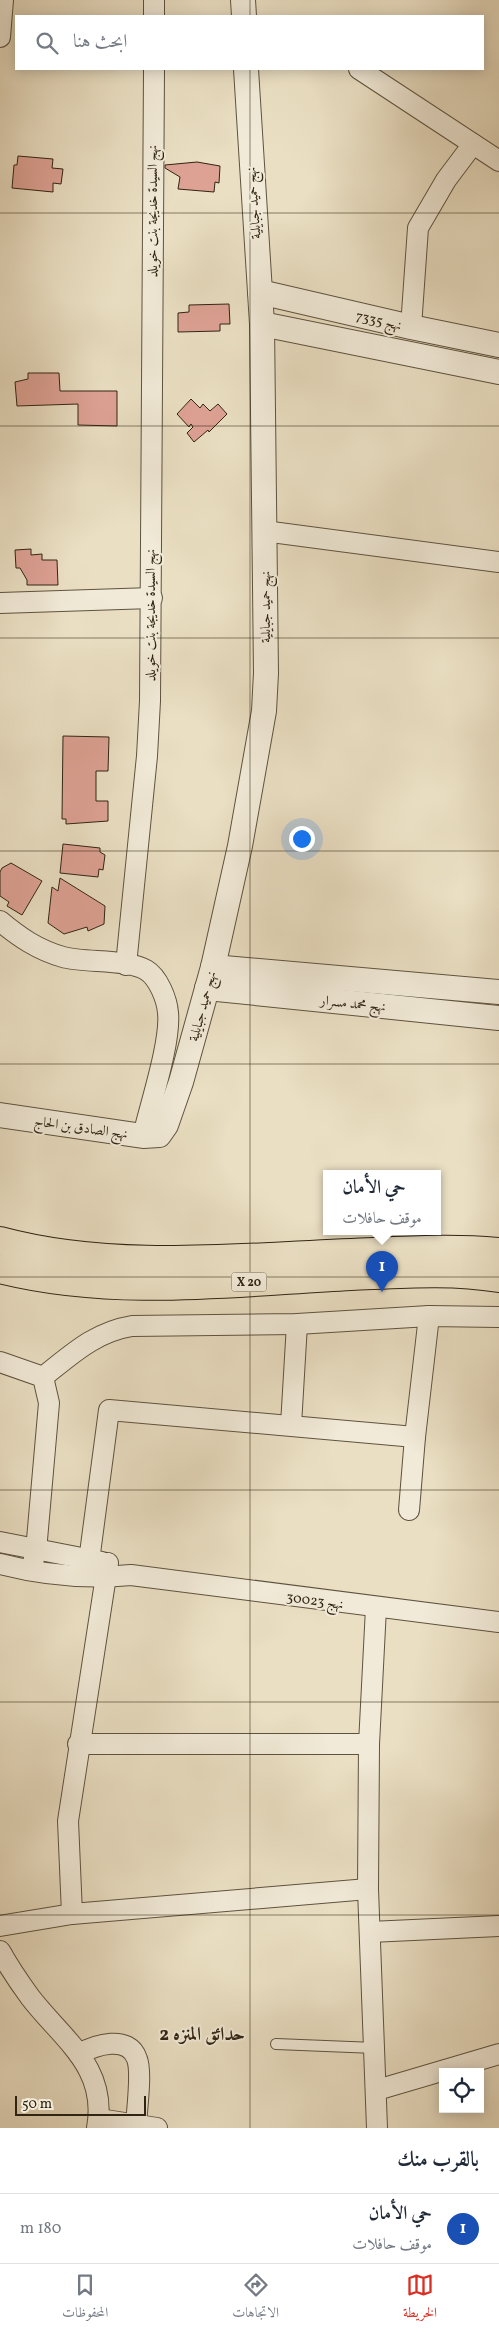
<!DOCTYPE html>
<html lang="ar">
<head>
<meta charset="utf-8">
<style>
  :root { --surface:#fff; --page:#f6f6f7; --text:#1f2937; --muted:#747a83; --line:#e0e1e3; --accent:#d93025 }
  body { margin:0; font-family:Vollkorn,Amiri,serif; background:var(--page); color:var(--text); direction:rtl }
  .controls { position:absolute; right:15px; bottom:15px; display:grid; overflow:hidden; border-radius:0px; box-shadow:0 2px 12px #0003 }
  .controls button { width:45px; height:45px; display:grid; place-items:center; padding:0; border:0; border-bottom:1px solid var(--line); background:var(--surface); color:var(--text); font:25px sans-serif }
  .scale { position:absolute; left:15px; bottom:12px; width:131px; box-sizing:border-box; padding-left:5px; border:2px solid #302413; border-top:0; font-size:14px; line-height:18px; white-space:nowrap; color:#302413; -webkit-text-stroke:4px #f1ead8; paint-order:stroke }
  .you { position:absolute; left:301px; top:838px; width:18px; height:18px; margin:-12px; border:4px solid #fff; border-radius:50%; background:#1a73e8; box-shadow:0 0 0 8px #1a73e833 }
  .badge { display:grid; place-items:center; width:32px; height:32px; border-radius:50%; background:var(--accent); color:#fff; font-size:16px; font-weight:700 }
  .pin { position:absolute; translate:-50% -41px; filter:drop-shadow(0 1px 2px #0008) }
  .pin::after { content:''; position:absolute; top:26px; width:18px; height:15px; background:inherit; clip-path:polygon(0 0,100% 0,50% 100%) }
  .popup { position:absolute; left:323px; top:1170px; width:118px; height:65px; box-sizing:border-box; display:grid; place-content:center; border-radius:0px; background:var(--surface); filter:drop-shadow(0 1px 4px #0005); font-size:16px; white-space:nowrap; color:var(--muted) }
  .popup b { font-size:19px; color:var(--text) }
  .popup::after { content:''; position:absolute; left:50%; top:100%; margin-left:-10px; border:10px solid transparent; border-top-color:var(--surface) }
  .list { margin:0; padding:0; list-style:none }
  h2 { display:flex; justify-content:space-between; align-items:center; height:65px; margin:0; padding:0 20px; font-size:21px }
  h2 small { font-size:16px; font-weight:400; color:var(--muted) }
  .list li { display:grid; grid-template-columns:32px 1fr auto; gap:15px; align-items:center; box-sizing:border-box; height:70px; padding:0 20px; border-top:1px solid var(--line) }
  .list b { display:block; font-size:19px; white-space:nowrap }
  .list p { margin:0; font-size:16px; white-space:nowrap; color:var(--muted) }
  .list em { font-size:16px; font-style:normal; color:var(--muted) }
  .icon { flex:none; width:28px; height:28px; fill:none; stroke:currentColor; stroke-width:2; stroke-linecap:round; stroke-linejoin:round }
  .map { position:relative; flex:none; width:499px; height:2128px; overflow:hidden; direction:ltr }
  .search { position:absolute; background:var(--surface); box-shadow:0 2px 12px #0003; left:15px; right:15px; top:15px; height:55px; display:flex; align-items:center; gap:12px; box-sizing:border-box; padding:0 18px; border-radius:0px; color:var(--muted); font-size:19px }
  .sheet { height:135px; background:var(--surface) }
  nav { display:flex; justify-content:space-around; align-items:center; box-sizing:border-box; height:70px; border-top:1px solid var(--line); background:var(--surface); font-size:14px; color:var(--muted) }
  nav a { display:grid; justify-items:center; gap:2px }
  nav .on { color:var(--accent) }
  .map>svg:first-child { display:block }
  .building { fill:#dea295; stroke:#302413 }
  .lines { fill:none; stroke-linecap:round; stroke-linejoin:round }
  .service-casing { stroke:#5e533f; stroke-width:12 }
  .minor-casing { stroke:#5e533f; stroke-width:22 }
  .tertiary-casing { stroke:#5e533f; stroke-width:26 }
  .trunk-casing { stroke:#302413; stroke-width:30 }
  .service { stroke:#f1ead8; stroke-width:10 }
  .minor { stroke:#f1ead8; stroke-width:20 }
  .tertiary { stroke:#f1ead8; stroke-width:24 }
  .trunk { stroke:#eadfc3; stroke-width:28 }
  .grid { fill:none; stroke:#302413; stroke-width:1; stroke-opacity:0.55 }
  .labels { text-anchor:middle; stroke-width:4; stroke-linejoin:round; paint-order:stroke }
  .shield { fill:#f1ead8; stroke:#6a5f4e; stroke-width:1 }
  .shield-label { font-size:12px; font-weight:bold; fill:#302413 }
  .street-label { font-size:14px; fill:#302413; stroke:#f1ead8 }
  .district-label { font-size:19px; font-weight:bold; fill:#302413; stroke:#f1ead8 }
</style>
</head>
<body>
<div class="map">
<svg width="499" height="2128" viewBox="0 0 499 2128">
  <rect width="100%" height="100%" fill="#eadfc3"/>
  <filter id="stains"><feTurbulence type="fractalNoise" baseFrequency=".004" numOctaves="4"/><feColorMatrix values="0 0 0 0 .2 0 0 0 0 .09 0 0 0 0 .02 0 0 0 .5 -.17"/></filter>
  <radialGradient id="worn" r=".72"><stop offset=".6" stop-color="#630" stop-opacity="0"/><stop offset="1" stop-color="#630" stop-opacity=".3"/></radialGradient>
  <g class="building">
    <path d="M 18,156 L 53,159 L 52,168 L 63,169 L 61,184 L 53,183 L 53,192 L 12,188 L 14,165 L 17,165 Z"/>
    <path d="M 197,162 L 220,166 L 219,183 L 215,182 L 214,192 L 178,189 L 180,177 L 165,168 L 165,165 Z"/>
    <path d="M 229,304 L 230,324 L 220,324 L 220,331 L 178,332 L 178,313 L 189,312 L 189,305 Z"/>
    <path d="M 28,373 L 59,373 L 60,391 L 117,391 L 117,426 L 78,425 L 78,404 L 17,406 L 15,382 L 28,379 Z"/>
    <path d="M 191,399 L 200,408 L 203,404 L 210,411 L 218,404 L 227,414 L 209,432 L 208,430 L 194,442 L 187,433 L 193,427 L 191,424 L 189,427 L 177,414 Z"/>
    <path d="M 31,549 L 31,555 L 42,554 L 42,560 L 57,560 L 58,585 L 27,585 L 27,580 L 20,568 L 16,568 L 15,550 Z"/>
    <path d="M 63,736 L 109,737 L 108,771 L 96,771 L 96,801 L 108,801 L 108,821 L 66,824 L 66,819 L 62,819 Z"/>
    <path d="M 63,844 L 100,848 L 100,852 L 105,855 L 103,870 L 99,869 L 98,877 L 60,873 Z"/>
    <path d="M 11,863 L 42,881 L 22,915 L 7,906 L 9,902 L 0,896 L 0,872 L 2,868 Z"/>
    <path d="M 60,878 L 105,906 L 104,924 L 88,931 L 87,927 L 64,934 L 48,923 L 52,887 L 58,891 Z"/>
  </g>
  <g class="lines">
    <g class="service-casing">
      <path id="service" d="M 276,2044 L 375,2048"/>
    </g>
    <g class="minor-casing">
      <g id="minor">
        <path d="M 154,0 L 154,16"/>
        <path d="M 0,37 L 3,0"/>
        <path d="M 359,69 L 499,161"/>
        <path d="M 411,327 L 418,228 L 446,180 L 473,144"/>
        <path d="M 264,531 L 499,562"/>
        <path d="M 0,603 L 152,598"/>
        <path d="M 0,921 C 19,937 38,950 63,957 C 84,963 129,959 146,970 C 158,977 167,999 168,1013 C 171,1042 150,1105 143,1136"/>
        <path d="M 126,965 L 147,756 L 150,701 L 154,69"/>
        <path d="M 0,1362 L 43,1377 L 49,1403 L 36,1551 L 31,1570"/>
        <path d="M 43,1377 C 72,1354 95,1332 132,1326 L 297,1324 L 429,1316 L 499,1317"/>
        <path d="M 291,1425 L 297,1324"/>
        <path d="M 409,1510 L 415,1437 L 429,1316"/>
        <path d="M 0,1542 L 102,1562"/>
        <path d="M 0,1564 C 42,1575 88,1579 131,1575 L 499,1622"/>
        <path d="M 87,1576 L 109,1410 L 415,1437"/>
        <path d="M 78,1744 L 369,1744 L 376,1608"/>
        <path d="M 369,1744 L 368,1889 L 377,2128"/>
        <path d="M 72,1914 L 68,1821 L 108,1563"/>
        <path d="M 0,1926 L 72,1914 L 368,1889"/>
        <path d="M 370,1932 L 499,1926"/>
        <path d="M 0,1951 C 9,1967 19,1982 30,1997 C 63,2040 108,2067 97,2128"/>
        <path d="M 79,2054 C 95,2045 129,2034 137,2059 C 142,2072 137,2108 136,2125"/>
        <path d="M 377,2090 L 499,2054"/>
        <path d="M 99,2119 L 157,2128"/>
      </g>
    </g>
    <g class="tertiary-casing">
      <g id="tertiary">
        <path d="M 243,0 L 244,16"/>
        <path d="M 260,292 L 411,327 L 499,345"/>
        <path d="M 262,324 L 499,372"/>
        <path d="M 213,967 L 499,992"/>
        <path d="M 207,988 L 499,1018"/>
        <path d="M 0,1115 L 143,1136 L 159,1135 L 166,1125 L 181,1082 L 213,967 L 240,846 L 264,711 L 266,673 L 262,324 L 246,69"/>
      </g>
    </g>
    <g class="trunk-casing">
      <g id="trunk">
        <path d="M 0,1241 C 118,1273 252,1256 374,1252 C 416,1250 457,1248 499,1252"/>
        <path d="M 0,1269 C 115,1298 235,1282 351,1276 C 401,1274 450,1270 499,1278"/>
      </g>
    </g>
    <use href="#service" class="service"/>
    <use href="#minor" class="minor"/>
    <use href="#tertiary" class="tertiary"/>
    <use href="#trunk" class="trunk"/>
  </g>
  <path class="grid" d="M 250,0 L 250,16M 250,69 L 250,2128M 0,213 L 499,213M 0,426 L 499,426M 0,638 L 499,638M 0,851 L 499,851M 0,1064 L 499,1064M 0,1277 L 499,1277M 0,1490 L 499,1490M 0,1702 L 499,1702M 0,1915 L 499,1915"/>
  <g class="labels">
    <rect class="shield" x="231.5" y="1272.5" width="35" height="19" rx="4"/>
    <g class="shield-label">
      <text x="249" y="1286">X 20</text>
    </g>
    <g class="street-label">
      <text transform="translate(253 203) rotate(-94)" y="5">نهج حميد جبايلية</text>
      <text transform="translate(152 211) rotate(-90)" y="5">نهج السيدة خديجة بنت خويلد</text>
      <text transform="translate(379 320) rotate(13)" y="5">نهج 7335</text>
      <text transform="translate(265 607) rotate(-90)" y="5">نهج حميد جبايلية</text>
      <text transform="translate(150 615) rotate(-90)" y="5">نهج السيدة خديجة بنت خويلد</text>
      <text transform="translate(353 1003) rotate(6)" y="5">نهج محمد مسرار</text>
      <text transform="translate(202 1006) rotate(-75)" y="5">نهج حميد جبايلية</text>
      <text transform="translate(81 1127) rotate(8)" y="5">نهج الصادق بن الحاج</text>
      <text transform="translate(315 1600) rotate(8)" y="5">نهج 30023</text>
    </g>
    <g class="district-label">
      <text x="202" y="2040">حدائق المنزه 2</text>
    </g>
  </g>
  <rect width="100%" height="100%" filter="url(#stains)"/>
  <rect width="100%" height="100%" fill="url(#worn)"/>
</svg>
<div class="controls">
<button><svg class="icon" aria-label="locate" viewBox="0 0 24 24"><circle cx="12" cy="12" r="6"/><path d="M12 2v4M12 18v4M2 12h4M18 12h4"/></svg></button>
</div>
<div class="scale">50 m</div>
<div class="you"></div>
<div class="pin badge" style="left:382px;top:1292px;background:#1a4fb4">1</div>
<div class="popup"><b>حي الأمان</b>موقف حافلات</div>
<div class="search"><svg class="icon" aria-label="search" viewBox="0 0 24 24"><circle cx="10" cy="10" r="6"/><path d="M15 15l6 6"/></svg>ابحث هنا</div>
</div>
<section class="sheet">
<h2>بالقرب منك<small></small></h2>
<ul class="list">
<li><span class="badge" style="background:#1a4fb4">1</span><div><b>حي الأمان</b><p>موقف حافلات</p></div><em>180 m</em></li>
</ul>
</section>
<nav>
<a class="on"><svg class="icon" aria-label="map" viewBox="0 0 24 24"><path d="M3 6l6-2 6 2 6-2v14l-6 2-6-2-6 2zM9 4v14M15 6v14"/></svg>الخريطة</a>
<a><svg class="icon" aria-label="directions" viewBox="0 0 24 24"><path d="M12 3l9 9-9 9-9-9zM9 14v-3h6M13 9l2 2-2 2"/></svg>الاتجاهات</a>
<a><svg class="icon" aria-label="saved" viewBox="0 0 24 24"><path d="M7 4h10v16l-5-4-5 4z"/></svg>المحفوظات</a>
</nav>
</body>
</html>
